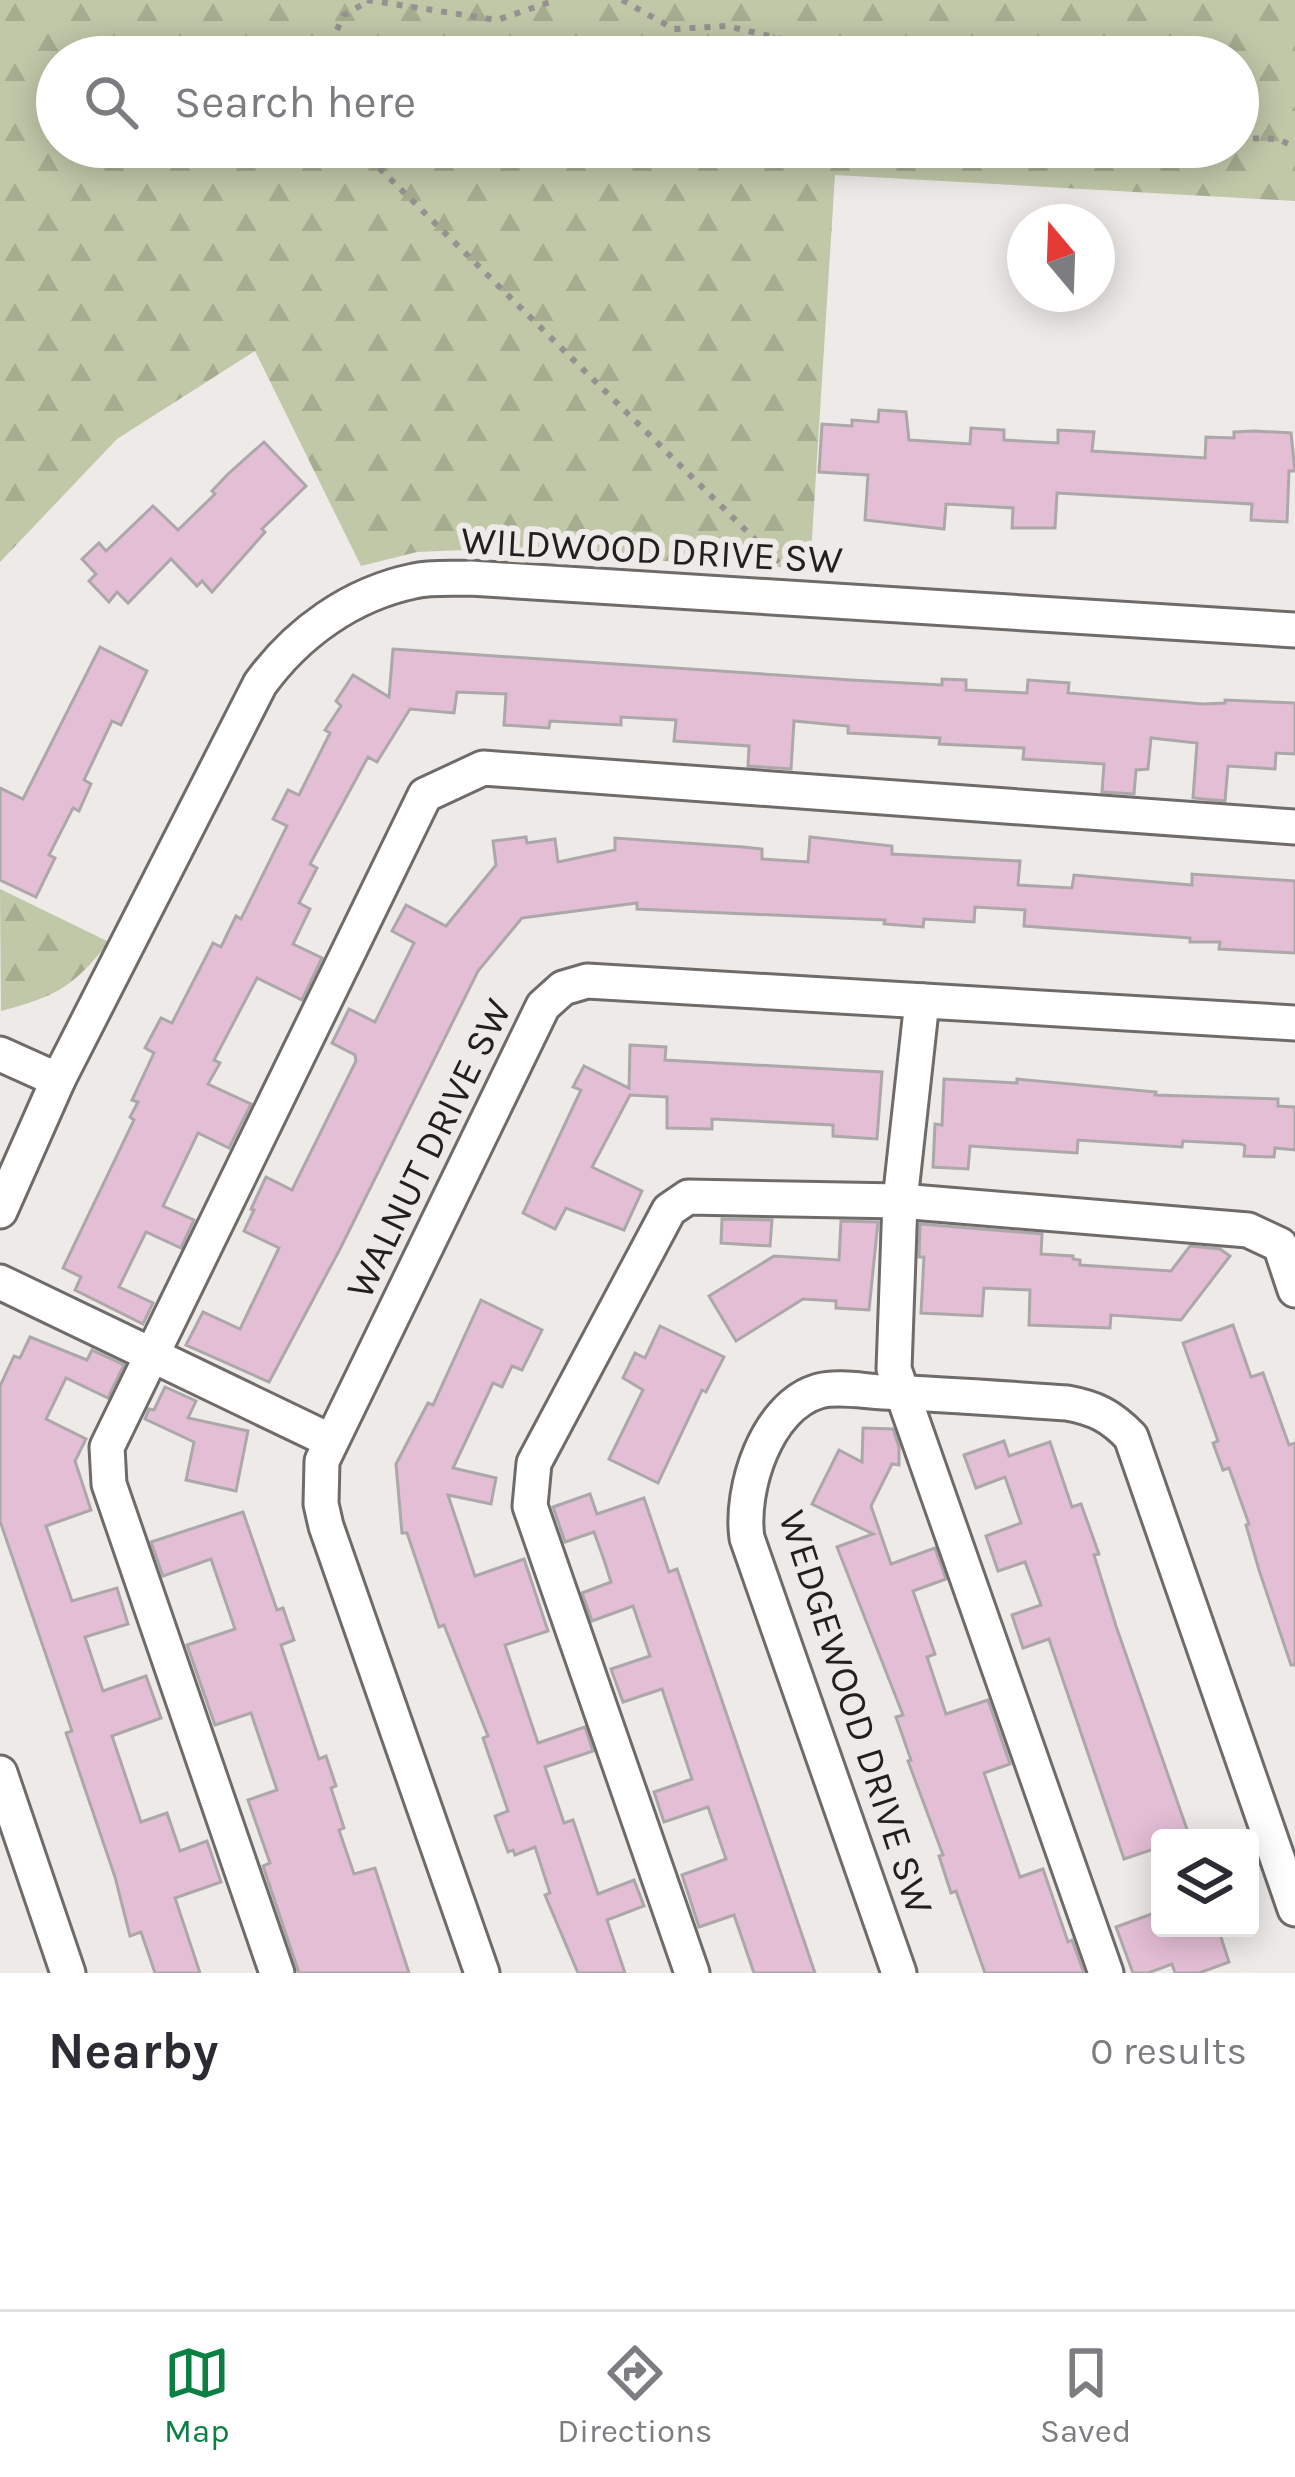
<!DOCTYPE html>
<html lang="en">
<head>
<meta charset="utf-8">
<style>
  :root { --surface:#fff; --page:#f2f2f3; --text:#2b2b33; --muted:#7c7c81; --line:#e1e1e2; --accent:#0b8043 }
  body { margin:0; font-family:Karla,sans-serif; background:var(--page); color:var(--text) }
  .controls { position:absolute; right:36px; bottom:36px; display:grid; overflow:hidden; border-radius:12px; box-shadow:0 6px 30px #0003 }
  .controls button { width:108px; height:108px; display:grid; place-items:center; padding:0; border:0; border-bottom:3px solid var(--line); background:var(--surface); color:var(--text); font:60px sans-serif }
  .compass { position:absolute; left:1007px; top:204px; width:108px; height:108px; border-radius:50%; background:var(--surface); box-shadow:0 6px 30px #0003; rotate:341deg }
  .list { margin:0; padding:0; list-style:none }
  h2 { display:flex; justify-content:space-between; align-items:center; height:156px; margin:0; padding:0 48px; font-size:51px }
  h2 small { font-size:39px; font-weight:400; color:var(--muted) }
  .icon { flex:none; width:66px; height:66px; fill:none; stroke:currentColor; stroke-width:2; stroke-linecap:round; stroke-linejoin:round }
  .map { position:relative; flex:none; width:1295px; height:1973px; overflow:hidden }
  .search { position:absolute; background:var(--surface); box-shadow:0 6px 30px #0003; left:36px; right:36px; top:36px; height:132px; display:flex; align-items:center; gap:30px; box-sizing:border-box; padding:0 42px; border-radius:66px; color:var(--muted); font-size:45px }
  .sheet { height:336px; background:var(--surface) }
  nav { display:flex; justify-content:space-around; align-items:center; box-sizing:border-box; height:168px; border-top:3px solid var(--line); background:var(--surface); font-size:33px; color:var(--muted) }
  nav a { display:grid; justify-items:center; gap:6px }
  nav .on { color:var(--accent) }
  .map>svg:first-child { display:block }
  .forest { fill:url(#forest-firs); fill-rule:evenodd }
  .building { fill:#e3bed5; stroke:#aca8aa; stroke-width:3 }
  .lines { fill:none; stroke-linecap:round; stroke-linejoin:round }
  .minor-casing { stroke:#6e6b69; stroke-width:39 }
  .path { stroke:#959291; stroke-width:6; stroke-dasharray:6 9; stroke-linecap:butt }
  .minor { stroke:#fff; stroke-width:33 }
  .labels { text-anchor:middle; stroke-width:12; stroke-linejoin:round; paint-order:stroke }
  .street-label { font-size:39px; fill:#21201f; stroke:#eeeae8 }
</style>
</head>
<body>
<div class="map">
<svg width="1295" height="1973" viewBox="0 0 1295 1973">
  <defs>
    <pattern id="forest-firs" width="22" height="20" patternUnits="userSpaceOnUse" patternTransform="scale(3)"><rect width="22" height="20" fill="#c0c8a8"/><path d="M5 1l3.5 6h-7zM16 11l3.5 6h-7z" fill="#a5ac90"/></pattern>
  </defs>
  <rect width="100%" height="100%" fill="#eeeae8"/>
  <g class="forest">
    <path d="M 0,0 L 1295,0 L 1295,201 L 835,175 L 810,569 L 464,550 L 417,552 L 361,566 L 255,351 L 117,439 L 0,562 ZM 57,57 L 1238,57 L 1238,147 L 57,147 Z"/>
    <path d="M 0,889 L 109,942 C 73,987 57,996 1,1011 Z"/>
  </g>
  <g class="building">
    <path d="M 879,410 L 906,412 L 909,440 L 970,444 L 971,428 L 1004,430 L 1004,440 L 1058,443 L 1058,430 L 1094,432 L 1092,451 L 1205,458 L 1206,437 L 1234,438 L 1234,432 L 1254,431 L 1291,433 L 1295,471 L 1289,471 L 1287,522 L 1251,520 L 1252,504 L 1057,493 L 1055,528 L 1012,528 L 1013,508 L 946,504 L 944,529 L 865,520 L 868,475 L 819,472 L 822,424 L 852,426 L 852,420 L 878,422 Z"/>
    <path d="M 264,442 L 306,486 L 262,529 L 265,532 L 212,592 L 202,581 L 197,586 L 171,559 L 128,603 L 117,592 L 109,602 L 89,581 L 96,574 L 82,559 L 99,543 L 106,551 L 153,506 L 178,530 L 215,494 L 212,491 L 228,474 Z"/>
    <path d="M 100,647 L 147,671 L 121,725 L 112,721 L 84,780 L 91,784 L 79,811 L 73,808 L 49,855 L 55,858 L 36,897 L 0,880 L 0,788 L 23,799 Z"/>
    <path d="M 393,649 L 851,680 L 942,685 L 942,679 L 966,680 L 966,690 L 1027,693 L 1028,680 L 1069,683 L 1068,693 L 1203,704 L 1225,703 L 1225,700 L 1295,703 L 1295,754 L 1276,753 L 1275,769 L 1228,766 L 1225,801 L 1193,798 L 1197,743 L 1151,738 L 1148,769 L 1136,770 L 1134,794 L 1102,792 L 1104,764 L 1023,759 L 1024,748 L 939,744 L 940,738 L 848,733 L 848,726 L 794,721 L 791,769 L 748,766 L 749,746 L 674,741 L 676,720 L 621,717 L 621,725 L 550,721 L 549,728 L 504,725 L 506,694 L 457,692 L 454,713 L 410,709 L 377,762 L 368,757 L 310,864 L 317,868 L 299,903 L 310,909 L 293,944 L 322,958 L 302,1000 L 257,978 L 214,1060 L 220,1063 L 208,1084 L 251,1104 L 229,1148 L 198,1133 L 163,1206 L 194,1220 L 181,1248 L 146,1232 L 119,1287 L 153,1303 L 143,1324 L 75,1290 L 81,1277 L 63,1268 L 134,1120 L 130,1117 L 138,1102 L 132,1100 L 154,1053 L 145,1048 L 161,1018 L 172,1023 L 213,943 L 221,947 L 236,916 L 241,919 L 287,826 L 273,819 L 288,790 L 299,795 L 330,733 L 325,730 L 341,706 L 336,701 L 353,675 L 389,697 Z"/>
    <path d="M 526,837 L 527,843 L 555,839 L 558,862 L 615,850 L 615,838 L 743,847 L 762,849 L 762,859 L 808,862 L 810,837 L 892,846 L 892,854 L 1020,861 L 1018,885 L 1072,888 L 1074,875 L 1192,885 L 1192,874 L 1295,881 L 1295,953 L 1219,949 L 1220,942 L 1190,942 L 1190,938 L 1024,926 L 1025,910 L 975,907 L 974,922 L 924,919 L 923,927 L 884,924 L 885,920 L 637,909 L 637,903 L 522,918 L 478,971 L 340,1249 L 269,1382 L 186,1345 L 203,1312 L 240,1329 L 279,1248 L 244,1231 L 254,1210 L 251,1209 L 266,1177 L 292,1190 L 356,1061 L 355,1055 L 332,1043 L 349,1009 L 375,1022 L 414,943 L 392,931 L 406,905 L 446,926 L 496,865 L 493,841 Z"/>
    <path d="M 630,1045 L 666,1047 L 665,1060 L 882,1072 L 877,1139 L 833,1136 L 833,1125 L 712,1119 L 712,1129 L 667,1128 L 667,1097 L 630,1095 L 592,1167 L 642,1191 L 624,1230 L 566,1208 L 555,1229 L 523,1213 L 581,1090 L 573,1087 L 584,1066 L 629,1088 Z"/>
    <path d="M 944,1079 L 1017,1083 L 1017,1079 L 1156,1092 L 1155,1095 L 1278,1099 L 1278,1106 L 1295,1107 L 1295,1150 L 1275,1148 L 1274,1157 L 1244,1156 L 1245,1146 L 1241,1144 L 1183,1141 L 1182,1147 L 1078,1140 L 1077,1153 L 970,1146 L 968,1169 L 933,1167 L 935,1124 L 942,1125 Z"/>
    <path d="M 722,1219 L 772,1220 L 770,1246 L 721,1243 Z"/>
    <path d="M 841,1221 L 878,1222 L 869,1310 L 836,1308 L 836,1301 L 803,1299 L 736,1341 L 709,1296 L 774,1256 L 839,1260 Z"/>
    <path d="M 920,1224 L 1042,1234 L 1041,1254 L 1073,1256 L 1073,1259 L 1080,1260 L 1080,1265 L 1171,1271 L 1190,1246 L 1220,1249 L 1230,1256 L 1181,1320 L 1111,1315 L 1110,1328 L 1029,1325 L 1030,1290 L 984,1288 L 982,1316 L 921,1313 L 924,1257 L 919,1257 Z"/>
    <path d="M 481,1300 L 542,1330 L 522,1370 L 512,1366 L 502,1387 L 493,1383 L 453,1468 L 496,1478 L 491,1504 L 448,1495 L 475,1576 L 524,1559 L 548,1631 L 505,1645 L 538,1743 L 585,1727 L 593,1751 L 545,1767 L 564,1823 L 573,1820 L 598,1894 L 634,1880 L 644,1906 L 607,1920 L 625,1973 L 578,1973 L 545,1895 L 550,1893 L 535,1847 L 515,1855 L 513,1850 L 508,1852 L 495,1816 L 508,1811 L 483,1738 L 488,1736 L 444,1625 L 439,1627 L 407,1533 L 402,1533 L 396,1464 L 428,1403 L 433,1405 Z"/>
    <path d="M 1233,1325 L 1251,1377 L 1263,1373 L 1289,1445 L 1295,1443 L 1295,1665 L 1291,1665 L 1259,1570 L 1246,1525 L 1249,1524 L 1229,1468 L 1223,1470 L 1213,1443 L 1218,1441 L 1183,1343 Z"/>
    <path d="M 660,1326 L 724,1357 L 706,1392 L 702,1390 L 658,1483 L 609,1459 L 643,1390 L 623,1378 L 635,1353 L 645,1358 Z"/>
    <path d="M 30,1337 L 87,1360 L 92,1350 L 124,1365 L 108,1398 L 66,1378 L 46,1419 L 86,1439 L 75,1461 L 91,1510 L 46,1526 L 72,1601 L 117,1588 L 128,1624 L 85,1637 L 103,1691 L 146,1676 L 161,1718 L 112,1736 L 141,1822 L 167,1813 L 180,1851 L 207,1841 L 221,1882 L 175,1898 L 200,1973 L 155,1973 L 141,1932 L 130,1936 L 115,1877 L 66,1733 L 72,1731 L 0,1521 L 0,1386 L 14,1356 L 20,1358 Z"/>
    <path d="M 165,1387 L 196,1401 L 188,1418 L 248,1431 L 236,1491 L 186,1480 L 194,1442 L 145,1419 L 149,1409 L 154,1410 Z"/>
    <path d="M 863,1428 L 893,1429 L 899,1447 L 899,1465 L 892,1464 L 871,1506 L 891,1564 L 935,1548 L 946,1579 L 913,1591 L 935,1654 L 927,1657 L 946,1714 L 988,1700 L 1010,1764 L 984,1773 L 1020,1877 L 1043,1869 L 1068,1942 L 1072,1940 L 1084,1973 L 985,1973 L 956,1891 L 951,1893 L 939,1856 L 943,1855 L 908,1761 L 911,1760 L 896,1717 L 903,1715 L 837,1547 L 873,1534 L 812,1504 L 839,1450 L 862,1462 Z"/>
    <path d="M 1004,1441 L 1009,1456 L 1050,1442 L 1072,1507 L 1081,1504 L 1099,1554 L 1094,1555 L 1116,1626 L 1190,1838 L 1160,1838 L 1160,1847 L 1124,1859 L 1049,1639 L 1023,1648 L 1012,1615 L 1041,1605 L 1025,1562 L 998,1571 L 986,1536 L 1021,1523 L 1005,1477 L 976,1488 L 964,1455 Z"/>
    <path d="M 590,1494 L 597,1514 L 644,1498 L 669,1572 L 677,1569 L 815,1973 L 754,1973 L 734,1915 L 699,1927 L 682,1875 L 726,1859 L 708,1807 L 664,1822 L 654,1792 L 692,1779 L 662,1689 L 623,1702 L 611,1669 L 650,1656 L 633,1606 L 592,1621 L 582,1593 L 611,1582 L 604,1560 L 594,1532 L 565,1542 L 553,1507 Z"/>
    <path d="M 243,1512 L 277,1610 L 283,1608 L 294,1640 L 281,1645 L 319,1759 L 326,1756 L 336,1786 L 331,1788 L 344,1828 L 339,1830 L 354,1874 L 375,1868 L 409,1973 L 299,1973 L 263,1866 L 270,1863 L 248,1800 L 277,1790 L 251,1713 L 215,1725 L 187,1645 L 235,1629 L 211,1559 L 163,1576 L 151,1542 Z"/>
    <path d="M 1160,1911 L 1160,1928 L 1218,1928 L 1229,1962 L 1199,1973 L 1175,1973 L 1172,1964 L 1148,1973 L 1133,1973 L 1116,1927 Z"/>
  </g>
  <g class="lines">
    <g class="minor-casing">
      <g id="minor">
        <path d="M 922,1001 L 900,1201 L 894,1369 L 1106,1973"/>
        <path d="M 0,1054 L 58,1080 L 260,684 C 297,633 351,594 414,581 C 431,577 452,579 470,578 L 1295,630"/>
        <path d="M 0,1211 L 58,1080"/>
        <path d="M 0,1282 L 331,1441"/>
        <path d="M 0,1773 L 68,1973"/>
        <path d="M 277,1973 L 109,1484 L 107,1447 L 425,795 L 483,768 L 1295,827"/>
        <path d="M 482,1973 L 326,1526 L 321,1504 L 322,1461 L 543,1006 L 563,988 L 587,981 L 1295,1023"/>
        <path d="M 692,1973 L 530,1506 L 534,1463 L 669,1210 L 688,1197 L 900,1201 L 1248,1230 L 1280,1245 L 1295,1290"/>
        <path d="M 899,1973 L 747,1538 C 740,1490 766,1406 819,1391 C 838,1386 863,1391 883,1392 C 945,1394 1006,1399 1067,1403 C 1095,1408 1111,1416 1131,1437 L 1295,1909"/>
      </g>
    </g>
    <g class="path">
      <path d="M 367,0 L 497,20 L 556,0"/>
      <path d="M 622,0 L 674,29 L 727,26 L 782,39 L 809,57"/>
      <path d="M 324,57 L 344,15 L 367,2"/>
      <path d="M 1238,138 L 1278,139 L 1295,147"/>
      <path d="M 358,147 L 782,566"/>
      <path d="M 1065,147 C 1101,176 1161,157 1201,147"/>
    </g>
    <use href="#minor" class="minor"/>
  </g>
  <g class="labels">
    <g class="street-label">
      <text transform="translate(652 549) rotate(3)" y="14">WILDWOOD DRIVE SW</text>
      <text transform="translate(428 1148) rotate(-64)" y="14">WALNUT DRIVE SW</text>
      <text transform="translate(857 1712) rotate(72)" y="14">WEDGEWOOD DRIVE SW</text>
    </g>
  </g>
</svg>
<div class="controls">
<button><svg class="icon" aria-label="layers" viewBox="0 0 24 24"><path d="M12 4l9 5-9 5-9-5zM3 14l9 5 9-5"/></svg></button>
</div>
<svg class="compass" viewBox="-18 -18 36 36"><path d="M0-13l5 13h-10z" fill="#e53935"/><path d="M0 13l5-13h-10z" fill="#7c7c81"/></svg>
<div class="search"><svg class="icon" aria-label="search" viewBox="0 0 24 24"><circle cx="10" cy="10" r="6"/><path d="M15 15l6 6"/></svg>Search here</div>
</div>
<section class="sheet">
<h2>Nearby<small>0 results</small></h2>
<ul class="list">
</ul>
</section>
<nav>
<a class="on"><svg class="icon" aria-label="map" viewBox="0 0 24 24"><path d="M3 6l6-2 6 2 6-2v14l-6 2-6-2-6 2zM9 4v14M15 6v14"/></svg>Map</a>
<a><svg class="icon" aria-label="directions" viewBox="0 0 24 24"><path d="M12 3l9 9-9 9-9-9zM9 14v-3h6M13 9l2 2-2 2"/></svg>Directions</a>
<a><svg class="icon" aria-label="saved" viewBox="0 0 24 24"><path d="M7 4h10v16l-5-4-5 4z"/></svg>Saved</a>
</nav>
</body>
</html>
